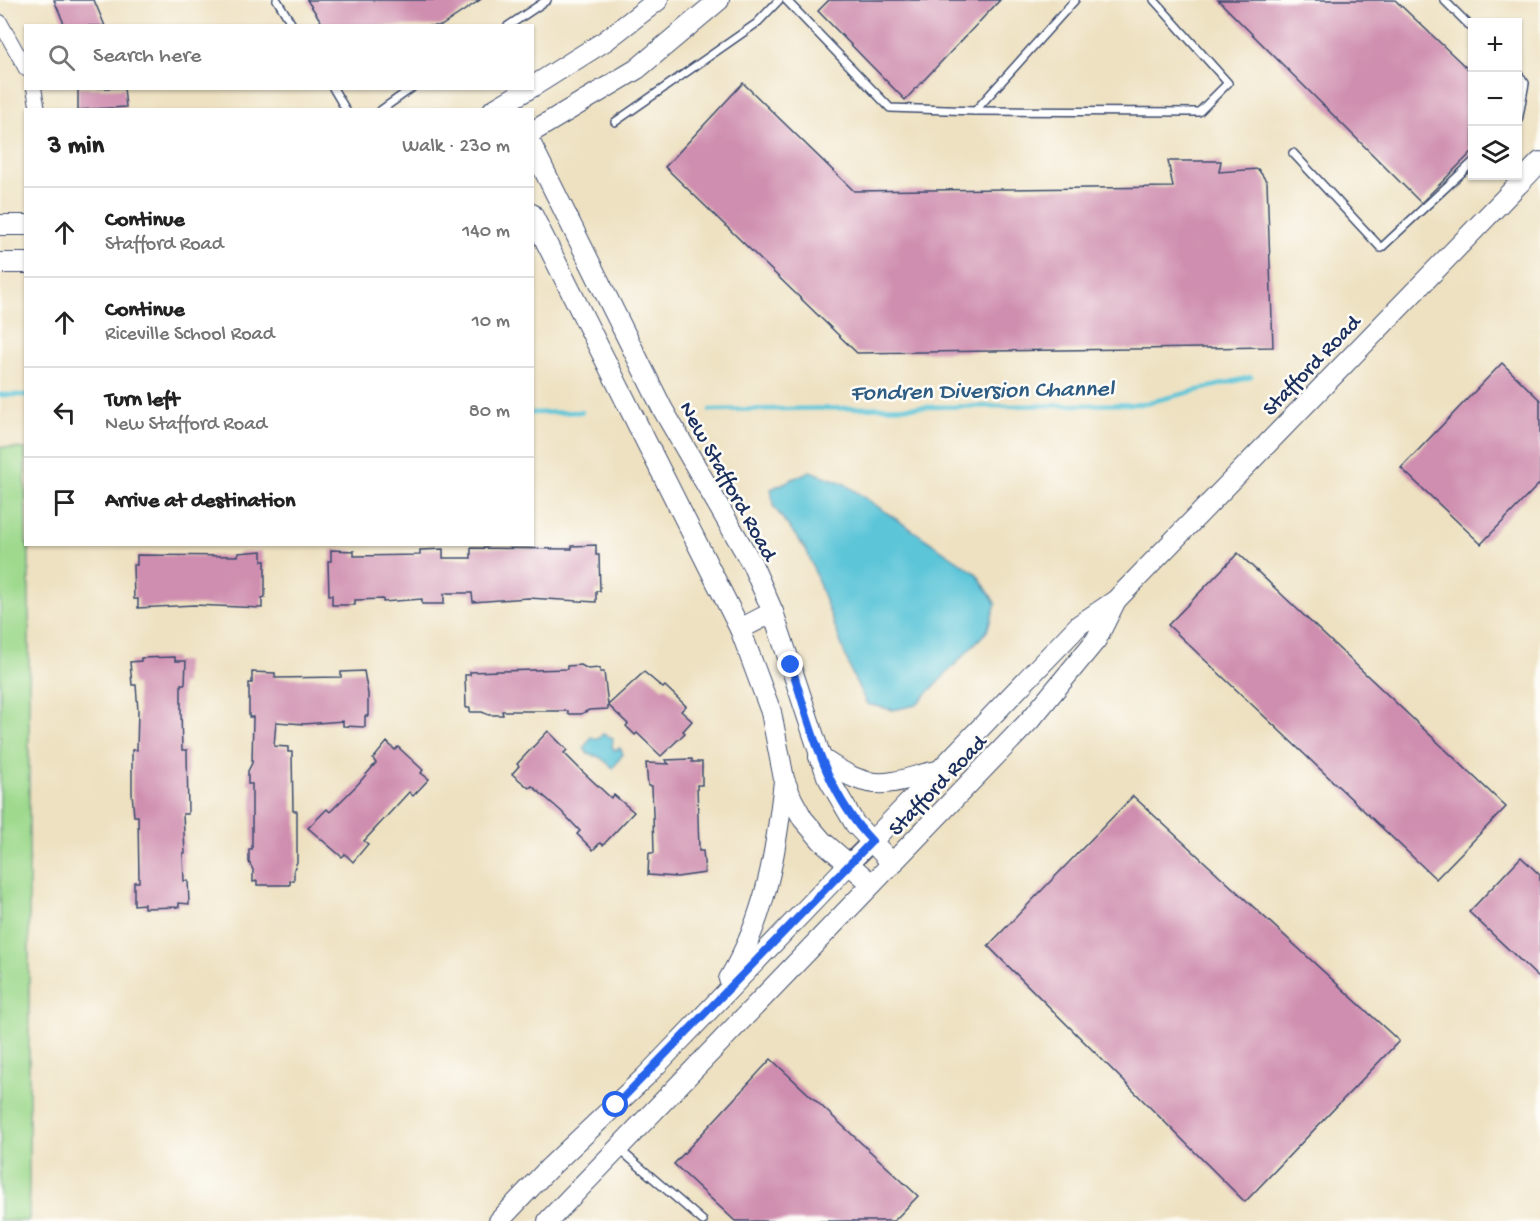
<!DOCTYPE html>
<html lang="en">
<head>
<meta charset="utf-8">
<style>
  :root { --surface:#fff; --page:#f2f2f2; --text:#222; --muted:#767676; --line:#e0e0e0 }
  body { margin:0; font-family:"Gochi Hand",sans-serif; background:var(--page); color:var(--text) }
  .controls { position:absolute; right:18px; top:18px; display:grid; overflow:hidden; border-radius:0px; box-shadow:0 2px 4px #0004 }
  .controls button { width:54px; height:54px; display:grid; place-items:center; padding:0; border:0; border-bottom:2px solid var(--line); background:var(--surface); color:var(--text); font:30px sans-serif }
  .stop { position:absolute; width:18px; height:18px; margin:-14px; border:4px solid #2563eb; border-radius:50%; background:#fff }
  .stop.end { background:#2563eb; border-color:#fff; box-shadow:0 2px 6px #0008 }
  .list { margin:0; padding:0; list-style:none }
  h2 { display:flex; justify-content:space-between; align-items:center; height:78px; margin:0; padding:0 24px; font-size:26px }
  h2 small { font-size:20px; font-weight:400; color:var(--muted) }
  .list li { display:grid; grid-template-columns:39px 1fr auto; gap:18px; align-items:center; box-sizing:border-box; height:90px; padding:0 24px; border-top:2px solid var(--line) }
  .list b { display:block; font-size:22px; white-space:nowrap }
  .list p { margin:0; font-size:20px; white-space:nowrap; color:var(--muted) }
  .list em { font-size:20px; font-style:normal; color:var(--muted) }
  .icon { flex:none; width:33px; height:33px; fill:none; stroke:currentColor; stroke-width:2; stroke-linecap:round; stroke-linejoin:round }
  .map { position:relative; flex:none; width:1540px; height:1221px; overflow:hidden }
  .search { position:absolute; background:var(--surface); box-shadow:0 2px 4px #0004; left:24px; top:24px; width:510px; height:66px; display:flex; align-items:center; gap:15px; box-sizing:border-box; padding:0 21px; border-radius:0px; color:var(--muted); font-size:22px }
  .panel { position:absolute; background:var(--surface); box-shadow:0 2px 4px #0004; left:24px; top:108px; width:510px; height:438px; border-radius:0px }
  .map>svg:first-child { display:block }
  .green { fill:#9ed98d; stroke:#5c8476; stroke-width:1.5 }
  .water { fill:#5cc5d8; stroke:#3c7a9b; stroke-width:1.5 }
  .lines { fill:none; stroke-linecap:round; stroke-linejoin:round }
  .stream { stroke:#5cc5d8; stroke-width:4.5 }
  .building { fill:#cf8eaf }
  .service-casing { stroke:#3b4a6d; stroke-width:10 }
  .minor-casing { stroke:#3b4a6d; stroke-width:16 }
  .tertiary-casing { stroke:#3b4a6d; stroke-width:21 }
  .secondary-casing { stroke:#3b4a6d; stroke-width:22 }
  .service { stroke:#fff; stroke-width:7 }
  .minor { stroke:#fff; stroke-width:14 }
  .tertiary { stroke:#fff; stroke-width:18 }
  .secondary { stroke:#fff; stroke-width:20 }
  .route { stroke:#2563eb; stroke-width:8 }
  .labels { text-anchor:middle; stroke-width:5; stroke-linejoin:round; paint-order:stroke }
  .street-label { font-size:22px; fill:#1b2f5e; stroke:#fdfcf7 }
  .water-label { font-size:24px; font-style:italic; fill:#2e5c83; stroke:#fdfcf7 }
</style>
</head>
<body>
<div class="map">
<svg width="1540" height="1221" viewBox="0 0 1540 1221">
  <rect width="100%" height="100%" fill="#fdfcf7"/>
  <filter id="ink" filterUnits="userSpaceOnUse"><feTurbulence type="fractalNoise" baseFrequency=".0167" numOctaves="2"/><feDisplacementMap in="SourceGraphic" scale="12" xChannelSelector="R" yChannelSelector="G"/><feConvolveMatrix kernelMatrix="1 2 1 2 8 2 1 2 1" color-interpolation-filters="sRGB"/></filter>
  <filter id="wash" filterUnits="userSpaceOnUse"><feTurbulence type="fractalNoise" baseFrequency=".008" numOctaves="4" result="noise"/><feDisplacementMap in="SourceGraphic" scale="24" xChannelSelector="R" yChannelSelector="G"/><feGaussianBlur stdDeviation="1.35" result="paint"/><feColorMatrix in="noise" values="0 0 0 0 0 0 0 0 0 0 0 0 0 0 0 0 0 1.4 0 .05"/><feComposite in="paint" operator="in"/></filter>
  <g filter="url(#wash)">
    <rect width="100%" height="100%" fill="#eee1c1"/>
    <path class="green" d="M 0,447 L 25,449 L 26,544 L 29,545 L 29,1221 L 0,1221 Z"/>
    <g class="water">
      <path d="M 810,471 L 843,483 L 977,574 L 996,604 L 987,631 L 916,705 L 893,710 L 867,704 L 853,676 L 807,551 L 774,507 L 771,489 Z"/>
      <path d="M 603,734 L 613,738 L 612,747 L 615,750 L 620,748 L 623,754 L 613,768 L 600,757 L 588,754 L 584,748 L 591,737 L 598,739 Z"/>
    </g>
    <g class="lines">
      <g class="stream">
        <path d="M 0,395 L 26,395"/>
        <path d="M 710,410 L 1142,404 L 1251,377"/>
        <path d="M 532,413 L 582,412"/>
      </g>
    </g>
    <g id="blocks">
      <g class="building">
        <path d="M 54,0 L 94,0 L 105,26 L 65,26 Z"/>
        <path d="M 307,0 L 480,0 L 441,26 L 324,26 Z"/>
        <path d="M 829,0 L 1000,0 L 905,100 L 818,11 Z"/>
        <path d="M 1218,0 L 1395,0 L 1473,74 L 1473,151 L 1421,203 Z"/>
        <path d="M 743,83 L 854,191 L 1173,187 L 1168,161 L 1221,161 L 1219,172 L 1258,169 L 1267,182 L 1273,347 L 857,353 L 665,167 Z"/>
        <path d="M 78,88 L 124,88 L 126,107 L 78,110 Z"/>
        <path d="M 1502,363 L 1540,400 L 1540,483 L 1481,544 L 1401,468 Z"/>
        <path d="M 596,545 L 596,555 L 599,555 L 600,591 L 596,591 L 596,602 L 528,598 L 473,602 L 472,593 L 447,593 L 444,594 L 444,604 L 422,604 L 422,599 L 383,602 L 383,599 L 355,600 L 355,605 L 332,605 L 332,595 L 329,595 L 328,561 L 331,561 L 331,550 L 354,551 L 354,556 L 420,555 L 420,550 L 443,549 L 443,558 L 471,558 L 471,548 L 572,549 L 572,546 Z"/>
        <path d="M 262,551 L 262,561 L 265,561 L 265,597 L 262,598 L 262,608 L 194,605 L 138,608 L 138,599 L 134,599 L 133,565 L 137,565 L 137,555 L 238,556 L 238,553 Z"/>
        <path d="M 1238,553 L 1506,807 L 1436,879 L 1168,625 Z"/>
        <path d="M 175,657 L 175,661 L 186,661 L 185,684 L 181,684 L 181,711 L 182,750 L 187,750 L 188,814 L 183,814 L 185,853 L 183,853 L 184,881 L 188,881 L 189,904 L 179,903 L 179,907 L 144,908 L 144,904 L 134,905 L 134,882 L 139,882 L 138,816 L 134,816 L 132,793 L 132,750 L 137,750 L 138,711 L 136,685 L 132,685 L 130,662 L 141,661 L 141,658 Z"/>
        <path d="M 581,665 L 588,669 L 600,668 L 600,672 L 604,672 L 608,705 L 644,672 L 663,688 L 665,686 L 686,706 L 681,711 L 692,721 L 683,731 L 685,733 L 661,756 L 637,733 L 635,735 L 626,726 L 628,724 L 608,705 L 608,709 L 589,710 L 581,714 L 568,714 L 568,711 L 502,711 L 503,715 L 489,715 L 482,712 L 470,712 L 470,708 L 466,708 L 465,675 L 470,675 L 470,672 L 567,669 L 567,666 Z"/>
        <path d="M 364,671 L 368,694 L 368,716 L 365,716 L 365,727 L 343,726 L 343,721 L 304,724 L 276,722 L 274,746 L 288,747 L 288,752 L 292,752 L 293,811 L 297,811 L 297,862 L 294,869 L 294,881 L 290,881 L 290,885 L 257,885 L 257,881 L 253,882 L 253,870 L 249,862 L 249,849 L 252,849 L 252,784 L 248,784 L 248,771 L 252,763 L 253,717 L 249,717 L 249,683 L 252,683 L 252,672 L 275,673 L 275,678 L 341,677 L 341,672 Z"/>
        <path d="M 548,731 L 567,750 L 564,753 L 583,772 L 611,798 L 614,795 L 634,812 L 603,845 L 600,843 L 593,850 L 577,834 L 580,831 L 561,811 L 532,786 L 529,788 L 512,774 L 519,766 L 517,764 Z"/>
        <path d="M 387,742 L 395,750 L 398,747 L 423,770 L 421,773 L 429,779 L 413,796 L 409,792 L 364,841 L 368,844 L 353,862 L 345,854 L 342,857 L 308,828 L 327,809 L 330,812 L 358,784 L 376,763 L 373,759 Z"/>
        <path d="M 692,759 L 692,762 L 702,762 L 702,785 L 697,785 L 699,851 L 703,851 L 705,873 L 677,877 L 648,875 L 649,853 L 654,853 L 653,814 L 652,786 L 648,786 L 646,763 L 669,764 L 665,760 Z"/>
        <path d="M 1133,796 L 1399,1041 L 1245,1202 L 988,946 Z"/>
        <path d="M 1521,857 L 1540,875 L 1540,979 L 1469,912 Z"/>
        <path d="M 771,1059 L 918,1196 L 894,1221 L 735,1221 L 674,1164 Z"/>
      </g>
    </g>
  </g>
  <g filter="url(#ink)">
    <use href="#blocks" fill-opacity="0" stroke="#3b4a6d" stroke-width="1.5"/>
    <g class="lines">
      <g class="service-casing">
        <g id="service">
          <path d="M 277,0 L 293,26"/>
          <path d="M 786,0 L 890,108 L 975,111 L 1075,0"/>
          <path d="M 1444,0 L 1472,28"/>
          <path d="M 508,26 L 547,0"/>
          <path d="M 1518,74 L 1525,83 L 1518,121"/>
          <path d="M 333,88 L 346,110"/>
          <path d="M 381,110 L 412,88"/>
          <path d="M 975,111 L 1199,112 L 1228,83 L 1154,0"/>
          <path d="M 615,122 L 757,23 L 779,0"/>
          <path d="M 1293,153 L 1381,248 L 1472,163"/>
          <path d="M 619,1149 L 703,1221"/>
        </g>
      </g>
      <g class="minor-casing">
        <g id="minor">
          <path d="M 0,22 L 26,69"/>
          <path d="M 34,88 L 38,110"/>
        </g>
      </g>
      <g class="tertiary-casing">
        <path id="tertiary" d="M 849,864 L 872,841"/>
      </g>
      <g class="secondary-casing">
        <g id="secondary">
          <path d="M 532,87 L 605,41 L 658,0"/>
          <path d="M 493,110 L 530,88"/>
          <path d="M 532,132 L 637,69 L 719,0"/>
          <path d="M 532,146 L 662,408 L 752,564 L 773,612 L 827,776 L 855,824 L 893,864"/>
          <path d="M 532,214 L 740,629 L 771,712 L 784,779 L 792,799 L 803,819 L 822,841 L 872,884"/>
          <path d="M 0,225 L 26,225"/>
          <path d="M 0,263 L 26,263"/>
          <path d="M 740,629 L 773,612"/>
          <path d="M 819,757 C 842,772 864,788 893,782 C 908,780 923,773 939,771"/>
          <path d="M 872,841 L 1079,625 L 1116,600 L 1540,162"/>
          <path d="M 729,979 C 766,916 776,853 784,781"/>
          <path d="M 499,1221 L 548,1169 L 645,1077 L 849,864"/>
          <path d="M 548,1221 L 1031,719 L 1096,640 L 1115,602"/>
        </g>
      </g>
      <use href="#service" class="service"/>
      <use href="#minor" class="minor"/>
      <use href="#tertiary" class="tertiary"/>
      <use href="#secondary" class="secondary"/>
    </g>
  </g>
  <g class="lines" filter="url(#ink)">
    <path class="route" d="M 616,1105 L 872,841 C 825,792 811,728 791,665"/>
  </g>
  <g class="labels">
    <g class="street-label">
      <text transform="translate(1310 364) rotate(-46)" y="8">Stafford Road</text>
      <text transform="translate(730 480) rotate(61)" y="8">New Stafford Road</text>
      <text transform="translate(936 784) rotate(-46)" y="8">Stafford Road</text>
    </g>
    <g class="water-label">
      <text transform="translate(982 389) rotate(-1)" y="8">Fondren Diversion Channel</text>
    </g>
  </g>
</svg>
<div class="controls">
<button>+</button>
<button>−</button>
<button><svg class="icon" aria-label="layers" viewBox="0 0 24 24"><path d="M12 4l9 5-9 5-9-5zM3 14l9 5 9-5"/></svg></button>
</div>
<div class="stop" style="left:616px;top:1105px"></div>
<div class="stop end" style="left:791px;top:665px"></div>
<div class="search"><svg class="icon" aria-label="search" viewBox="0 0 24 24"><circle cx="10" cy="10" r="6"/><path d="M15 15l6 6"/></svg>Search here</div>
<section class="panel">
<h2>3 min<small>Walk · 230 m</small></h2>
<ul class="list">
<li><svg class="icon" aria-label="ahead" viewBox="0 0 24 24"><path d="M12 20V5M6 11l6-6 6 6"/></svg><div><b>Continue</b><p>Stafford Road</p></div><em>140 m</em></li>
<li><svg class="icon" aria-label="ahead" viewBox="0 0 24 24"><path d="M12 20V5M6 11l6-6 6 6"/></svg><div><b>Continue</b><p>Riceville School Road</p></div><em>10 m</em></li>
<li><svg class="icon" aria-label="left" viewBox="0 0 24 24"><path d="M17 20v-9H6M10 6l-5 5 5 5"/></svg><div><b>Turn left</b><p>New Stafford Road</p></div><em>80 m</em></li>
<li><svg class="icon" aria-label="arrive" viewBox="0 0 24 24"><path d="M6 21V4h12l-3 4 3 4H6"/></svg><div><b>Arrive at destination</b></div></li>
</ul>
</section>
</div>
</body>
</html>
